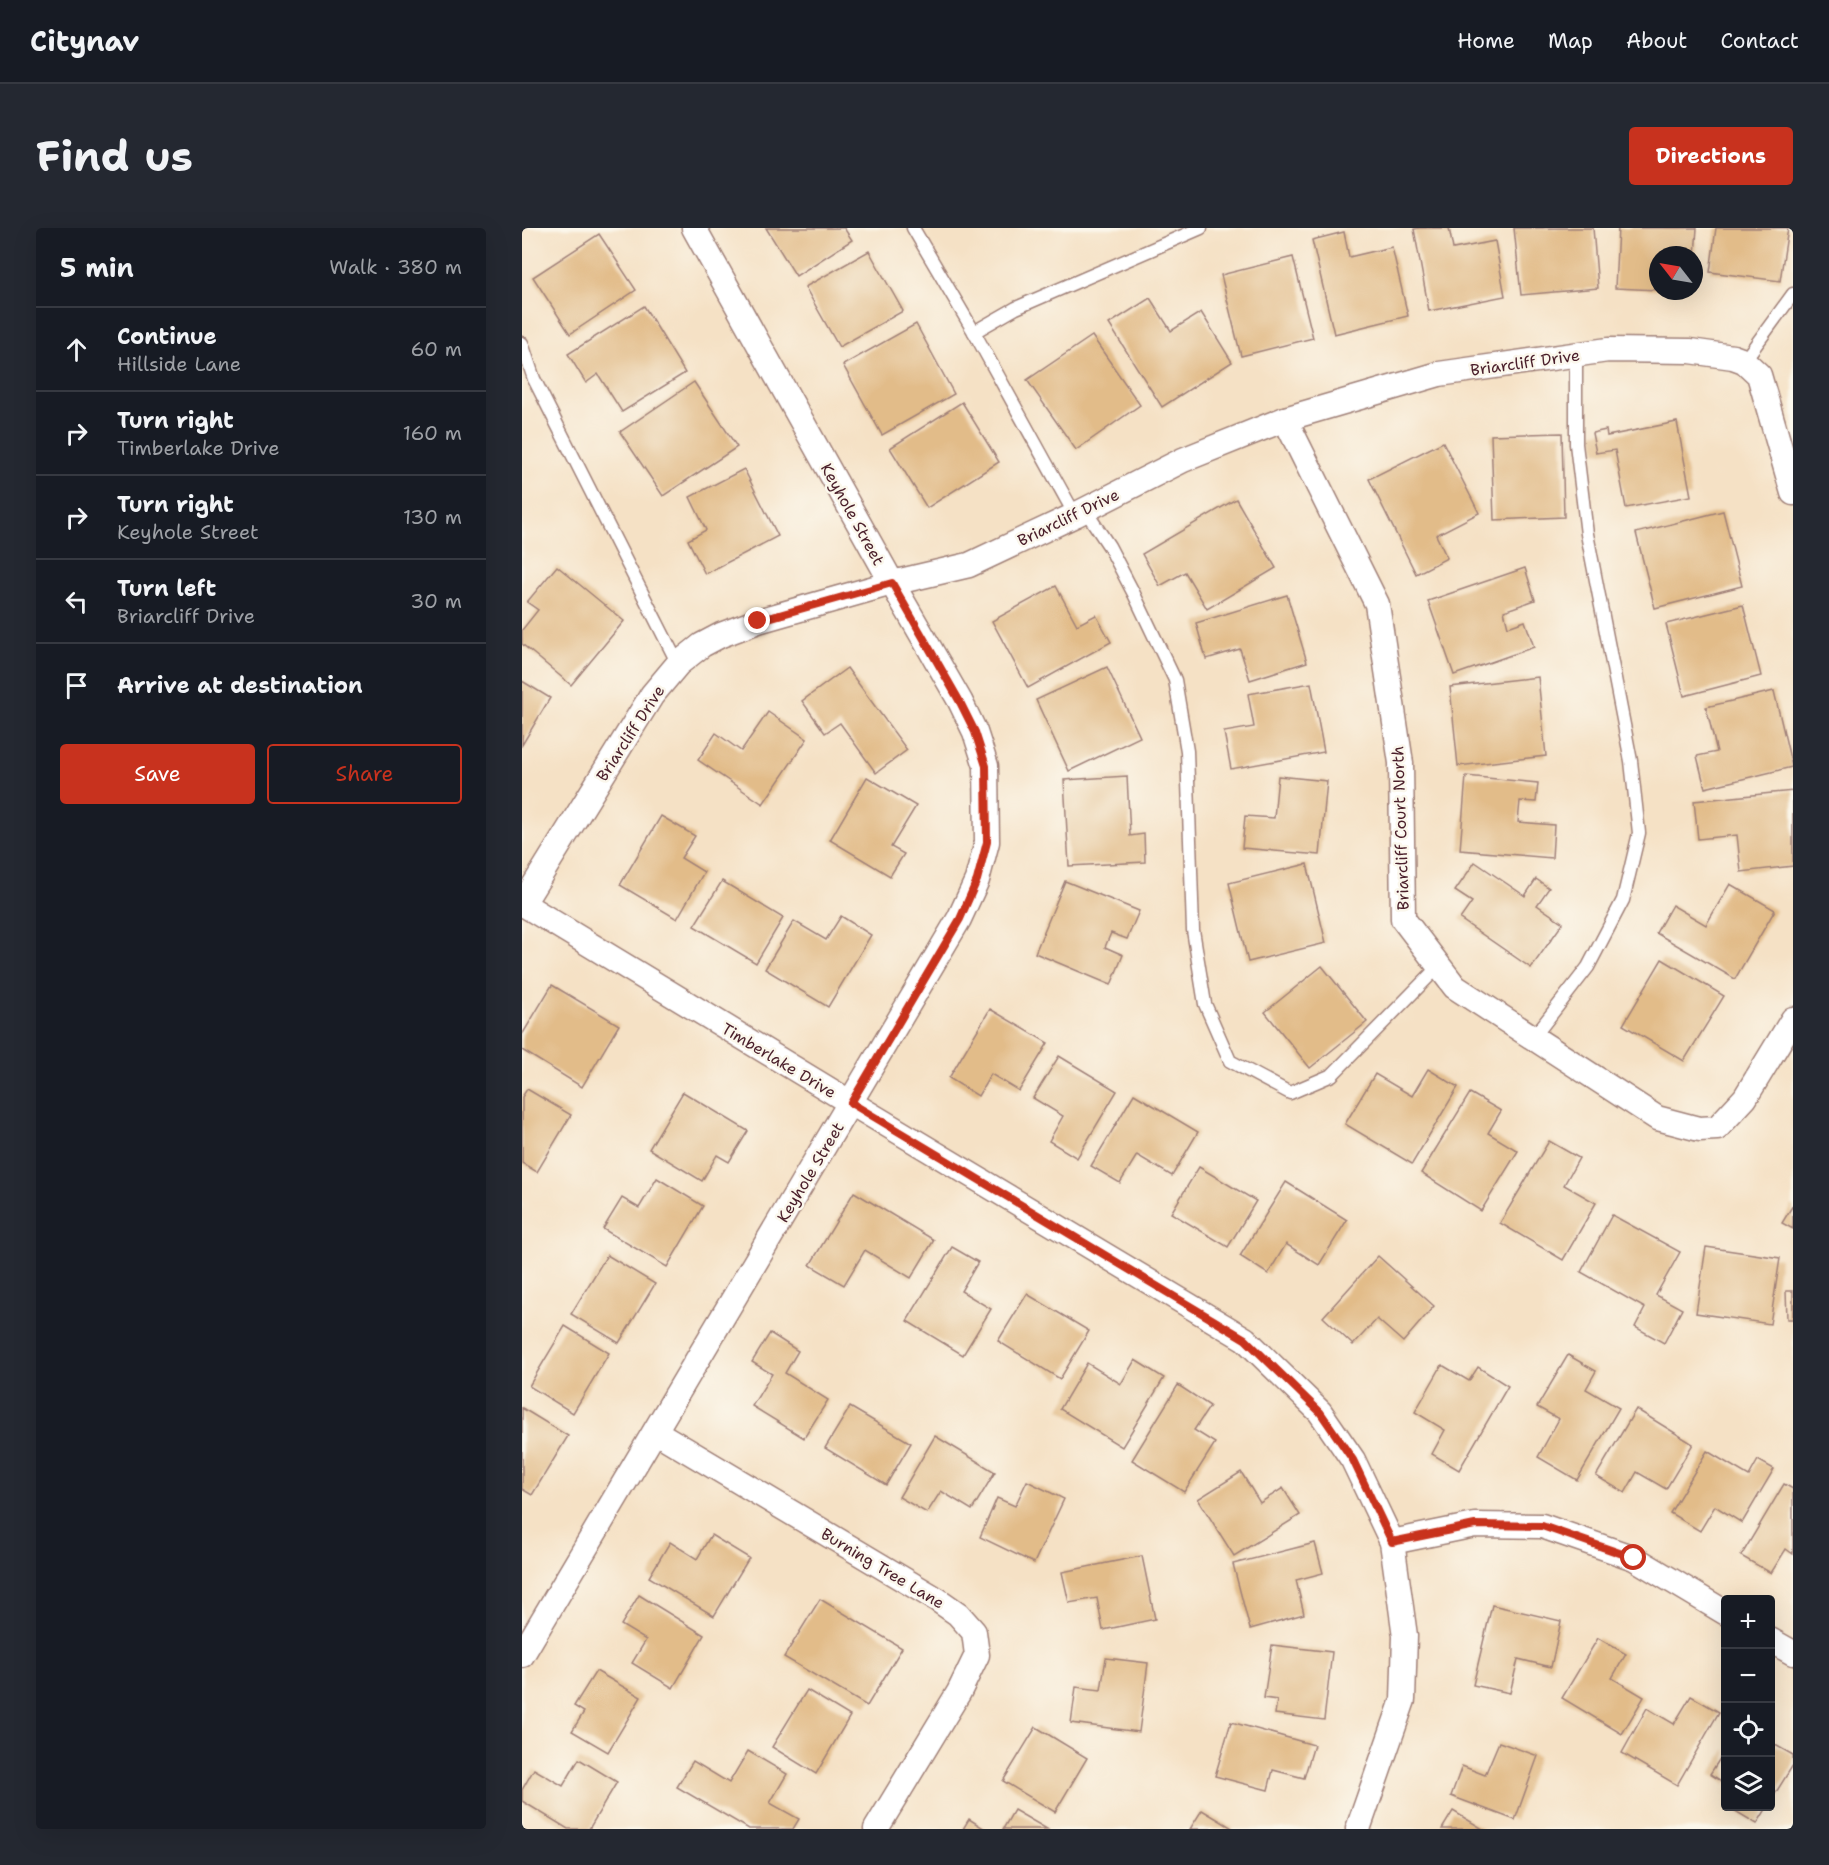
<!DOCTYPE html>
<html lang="en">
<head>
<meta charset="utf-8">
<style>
  :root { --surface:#171b24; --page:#242831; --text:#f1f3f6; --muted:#9ea1a6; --line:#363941; --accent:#c8321e }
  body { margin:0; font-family:"Shantell Sans",sans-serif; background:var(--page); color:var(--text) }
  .controls { position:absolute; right:18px; bottom:18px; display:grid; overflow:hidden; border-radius:6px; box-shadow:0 6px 24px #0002 }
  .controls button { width:54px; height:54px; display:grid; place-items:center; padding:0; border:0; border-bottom:2px solid var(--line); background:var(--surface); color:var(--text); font:30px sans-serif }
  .compass { position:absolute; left:1127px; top:18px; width:54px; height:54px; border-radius:50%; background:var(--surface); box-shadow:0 6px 24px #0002; rotate:301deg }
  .stop { position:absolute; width:18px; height:18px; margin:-14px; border:4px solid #c8321e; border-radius:50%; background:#fff }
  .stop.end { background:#c8321e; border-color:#fff; box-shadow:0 2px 6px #0008 }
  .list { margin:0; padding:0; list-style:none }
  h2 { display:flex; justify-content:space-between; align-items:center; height:78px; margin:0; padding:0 24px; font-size:26px }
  h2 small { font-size:20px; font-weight:400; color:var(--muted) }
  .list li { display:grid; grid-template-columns:39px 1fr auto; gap:18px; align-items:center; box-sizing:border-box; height:84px; padding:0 24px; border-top:2px solid var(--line) }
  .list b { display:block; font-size:22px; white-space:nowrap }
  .list p { margin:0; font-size:20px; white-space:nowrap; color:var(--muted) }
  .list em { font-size:20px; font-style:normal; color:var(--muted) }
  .actions { display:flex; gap:12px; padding:18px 24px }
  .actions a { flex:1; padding:14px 0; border:2px solid var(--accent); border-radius:6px; text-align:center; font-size:21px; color:var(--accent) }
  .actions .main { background:var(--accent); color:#fff }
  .icon { flex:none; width:33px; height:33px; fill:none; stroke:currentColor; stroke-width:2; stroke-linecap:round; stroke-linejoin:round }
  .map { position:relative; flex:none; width:1271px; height:1601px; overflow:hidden; border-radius:6px }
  header { display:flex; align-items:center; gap:36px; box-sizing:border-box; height:84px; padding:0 30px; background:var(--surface); border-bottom:2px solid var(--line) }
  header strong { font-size:28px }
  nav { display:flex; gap:33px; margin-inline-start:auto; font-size:21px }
  .intro { display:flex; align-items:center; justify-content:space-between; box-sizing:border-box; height:144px; padding:0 36px }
  h1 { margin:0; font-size:42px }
  .button { padding:15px 27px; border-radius:6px; background:var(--accent); color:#fff; font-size:21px; font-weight:700 }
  main { display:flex; gap:36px; padding:0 36px }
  aside { flex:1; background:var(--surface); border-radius:6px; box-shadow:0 6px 24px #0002 }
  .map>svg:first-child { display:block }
  .building { fill:#e2bc89 }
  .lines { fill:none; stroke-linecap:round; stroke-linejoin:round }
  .service-casing { stroke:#a08078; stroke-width:15 }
  .minor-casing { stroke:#a08078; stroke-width:27 }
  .service { stroke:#fff; stroke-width:12 }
  .minor { stroke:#fff; stroke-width:24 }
  .route { stroke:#c8321e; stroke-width:8 }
  .labels { text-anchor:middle; stroke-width:5; stroke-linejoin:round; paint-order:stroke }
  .street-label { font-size:16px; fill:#4a1f2b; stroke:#fbf7ec }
</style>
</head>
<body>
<header>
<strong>Citynav</strong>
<nav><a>Home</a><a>Map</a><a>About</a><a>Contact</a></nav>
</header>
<div class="intro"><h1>Find us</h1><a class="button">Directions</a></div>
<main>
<aside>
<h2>5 min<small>Walk · 380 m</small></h2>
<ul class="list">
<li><svg class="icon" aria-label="ahead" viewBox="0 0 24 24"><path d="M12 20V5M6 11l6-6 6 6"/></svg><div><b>Continue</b><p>Hillside Lane</p></div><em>60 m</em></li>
<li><svg class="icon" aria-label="right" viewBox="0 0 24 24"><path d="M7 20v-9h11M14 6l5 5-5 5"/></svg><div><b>Turn right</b><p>Timberlake Drive</p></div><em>160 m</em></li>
<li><svg class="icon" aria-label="right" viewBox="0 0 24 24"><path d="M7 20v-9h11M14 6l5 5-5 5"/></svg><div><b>Turn right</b><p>Keyhole Street</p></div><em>130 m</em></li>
<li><svg class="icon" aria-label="left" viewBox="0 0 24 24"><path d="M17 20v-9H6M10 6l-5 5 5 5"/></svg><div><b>Turn left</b><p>Briarcliff Drive</p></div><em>30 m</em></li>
<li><svg class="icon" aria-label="arrive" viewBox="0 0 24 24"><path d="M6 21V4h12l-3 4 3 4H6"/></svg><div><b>Arrive at destination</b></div></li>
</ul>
<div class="actions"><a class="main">Save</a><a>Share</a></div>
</aside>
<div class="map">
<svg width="1271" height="1601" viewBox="0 0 1271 1601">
  <rect width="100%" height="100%" fill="#fbf7ec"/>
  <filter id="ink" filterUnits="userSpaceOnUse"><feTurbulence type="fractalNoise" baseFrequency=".0167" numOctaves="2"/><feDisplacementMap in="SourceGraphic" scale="12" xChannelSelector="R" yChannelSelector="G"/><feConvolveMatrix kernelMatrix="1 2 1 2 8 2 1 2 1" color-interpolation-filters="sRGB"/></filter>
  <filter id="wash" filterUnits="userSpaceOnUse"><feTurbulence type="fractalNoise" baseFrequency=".008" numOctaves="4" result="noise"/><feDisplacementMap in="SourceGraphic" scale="24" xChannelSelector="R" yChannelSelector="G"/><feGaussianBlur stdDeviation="1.35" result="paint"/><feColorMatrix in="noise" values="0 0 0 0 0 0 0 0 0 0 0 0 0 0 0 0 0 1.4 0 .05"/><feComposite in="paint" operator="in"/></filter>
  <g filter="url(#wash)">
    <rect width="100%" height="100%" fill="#f5e1c5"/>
    <g id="blocks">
      <g class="building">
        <path d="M 244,0 L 322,0 L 330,12 L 274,48 Z"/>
        <path d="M 897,0 L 927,0 L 931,21 L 973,13 L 983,68 L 907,83 L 892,1 Z"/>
        <path d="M 992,0 L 1071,0 L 1076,60 L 999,67 Z"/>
        <path d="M 1096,0 L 1175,0 L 1173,27 L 1136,27 L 1136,62 L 1093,60 Z"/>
        <path d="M 1194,0 L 1266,0 L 1258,53 L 1188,44 Z"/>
        <path d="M 822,4 L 827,29 L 870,19 L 886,88 L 812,106 L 790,12 Z"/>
        <path d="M 77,6 L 114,62 L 48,106 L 11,49 Z"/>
        <path d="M 347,23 L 381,83 L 317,119 L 283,59 Z"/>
        <path d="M 771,29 L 791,110 L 719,128 L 699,47 Z"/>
        <path d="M 628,70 L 649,103 L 679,84 L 710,134 L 640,179 L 587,96 Z"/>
        <path d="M 122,78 L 163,145 L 100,184 L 76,146 L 64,155 L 46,126 Z"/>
        <path d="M 394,96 L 432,166 L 360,207 L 321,137 Z"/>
        <path d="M 570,108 L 618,177 L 554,222 L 505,152 Z"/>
        <path d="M 172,154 L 215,219 L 141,268 L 98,204 Z"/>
        <path d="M 440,174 L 477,234 L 405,280 L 368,220 Z"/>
        <path d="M 1155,194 L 1169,268 L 1104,280 L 1093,222 L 1074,225 L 1070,205 L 1084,202 L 1085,208 Z"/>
        <path d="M 1040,205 L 1042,289 L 972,292 L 969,207 Z"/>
        <path d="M 921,214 L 957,285 L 914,307 L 925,330 L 894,346 L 847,251 Z"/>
        <path d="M 222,241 L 256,308 L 183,346 L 166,312 L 184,302 L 168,269 Z"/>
        <path d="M 714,271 L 754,340 L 685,381 L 663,344 L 638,358 L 620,326 Z"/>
        <path d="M 1201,283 L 1220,358 L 1133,380 L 1114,305 Z"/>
        <path d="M 35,338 L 102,393 L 49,457 L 0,416 L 0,402 L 16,382 L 5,374 Z"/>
        <path d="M 1003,340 L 1013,372 L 982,383 L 986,399 L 1003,393 L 1012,419 L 932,447 L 906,373 Z"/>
        <path d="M 534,358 L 555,397 L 574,387 L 589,414 L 506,460 L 470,393 Z"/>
        <path d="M 765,367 L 785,434 L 728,452 L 718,421 L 684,431 L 674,395 Z"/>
        <path d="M 1221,377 L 1239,448 L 1162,468 L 1144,396 Z"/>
        <path d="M 585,439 L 618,509 L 547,543 L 514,472 Z"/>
        <path d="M 325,440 L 385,522 L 354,545 L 318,495 L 303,505 L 280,473 Z"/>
        <path d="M 1016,449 L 1024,528 L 936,538 L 928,459 Z"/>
        <path d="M 0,453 L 28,470 L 0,517 Z"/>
        <path d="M 789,455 L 802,524 L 709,541 L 702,504 L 732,499 L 726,466 Z"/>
        <path d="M 1252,463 L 1270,539 L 1183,560 L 1175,528 L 1195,524 L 1184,479 Z"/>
        <path d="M 246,484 L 285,511 L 241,576 L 176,532 L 194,505 L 219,523 Z"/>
        <path d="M 605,548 L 608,608 L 622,606 L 623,634 L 547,638 L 542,552 Z"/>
        <path d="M 756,548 L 805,553 L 798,627 L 720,620 L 723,588 L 752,590 Z"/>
        <path d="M 944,548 L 1016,555 L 1014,574 L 998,573 L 996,594 L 1032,597 L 1030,630 L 938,622 Z"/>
        <path d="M 345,549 L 394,578 L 369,619 L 382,626 L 368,648 L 308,612 Z"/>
        <path d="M 1271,563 L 1271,638 L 1219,644 L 1215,607 L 1176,611 L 1172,573 Z"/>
        <path d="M 139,588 L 173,608 L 159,630 L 182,644 L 155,691 L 98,657 Z"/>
        <path d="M 953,634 L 1003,668 L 1014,651 L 1027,660 L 1015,677 L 1041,695 L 1009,740 L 938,691 L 950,674 L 933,663 Z"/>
        <path d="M 785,636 L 804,715 L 726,734 L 707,655 Z"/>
        <path d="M 200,653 L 261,690 L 234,735 L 172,698 Z"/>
        <path d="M 543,653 L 617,683 L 605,711 L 589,705 L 583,719 L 601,727 L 589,757 L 513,725 Z"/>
        <path d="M 1208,656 L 1253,682 L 1213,751 L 1134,705 L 1150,677 L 1184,697 Z"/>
        <path d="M 319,688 L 349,707 L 306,779 L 243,741 L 272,693 L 304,712 Z"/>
        <path d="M 1140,731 L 1202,768 L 1162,833 L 1101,797 Z"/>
        <path d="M 800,738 L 845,794 L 788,840 L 743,784 Z"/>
        <path d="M 30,757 L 97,797 L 60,859 L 0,822 L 0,807 Z"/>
        <path d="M 468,781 L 526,815 L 497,863 L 469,846 L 456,868 L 427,850 Z"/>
        <path d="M 537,828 L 595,863 L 555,930 L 527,913 L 541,888 L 511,870 Z"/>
        <path d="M 906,841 L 936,859 L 890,936 L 823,896 L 853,846 L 890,868 Z"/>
        <path d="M 5,861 L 49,887 L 15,944 L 0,935 L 0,869 Z"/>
        <path d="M 161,864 L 226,903 L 207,934 L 195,927 L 180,953 L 127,921 Z"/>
        <path d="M 948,865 L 979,883 L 966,905 L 996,923 L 959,983 L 899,945 Z"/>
        <path d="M 612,866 L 676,904 L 650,948 L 615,927 L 598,955 L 569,938 Z"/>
        <path d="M 1027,913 L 1057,930 L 1042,957 L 1074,975 L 1041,1032 L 978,995 Z"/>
        <path d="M 677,939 L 734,973 L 706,1019 L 649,985 Z"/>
        <path d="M 135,950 L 181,978 L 145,1039 L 81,1001 L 100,970 L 117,980 Z"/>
        <path d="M 764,954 L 825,992 L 797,1037 L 764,1016 L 746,1046 L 718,1028 Z"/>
        <path d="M 332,964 L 412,1012 L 389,1050 L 343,1022 L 322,1057 L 288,1037 Z"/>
        <path d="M 1271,977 L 1271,1001 L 1260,995 Z"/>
        <path d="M 1090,987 L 1158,1024 L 1134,1067 L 1160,1081 L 1142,1115 L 1113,1099 L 1123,1080 L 1059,1044 Z"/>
        <path d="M 430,1019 L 456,1034 L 439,1063 L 469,1081 L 441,1127 L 385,1093 Z"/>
        <path d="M 1184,1019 L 1258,1030 L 1248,1096 L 1174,1085 Z"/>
        <path d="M 85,1027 L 133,1056 L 97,1115 L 49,1086 Z"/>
        <path d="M 856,1028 L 912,1078 L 881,1114 L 855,1091 L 831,1117 L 801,1089 Z"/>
        <path d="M 1264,1063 L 1271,1063 L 1271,1091 L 1265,1091 Z"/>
        <path d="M 505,1066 L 567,1103 L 538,1151 L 476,1113 Z"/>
        <path d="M 43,1098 L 87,1125 L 51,1185 L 7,1158 Z"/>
        <path d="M 248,1105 L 276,1123 L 263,1145 L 306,1172 L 282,1210 L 230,1178 L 250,1146 L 230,1134 Z"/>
        <path d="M 1046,1127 L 1074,1143 L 1064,1161 L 1097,1180 L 1055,1252 L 1016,1229 L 1037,1191 L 1015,1179 Z"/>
        <path d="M 613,1132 L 642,1150 L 600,1219 L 538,1181 L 565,1135 L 599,1156 Z"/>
        <path d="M 920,1137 L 947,1153 L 956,1139 L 986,1158 L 937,1242 L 910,1226 L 923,1202 L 893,1184 Z"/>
        <path d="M 656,1157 L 688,1178 L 672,1202 L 693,1215 L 662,1264 L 610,1232 Z"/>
        <path d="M 328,1179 L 389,1215 L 364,1257 L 303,1220 Z"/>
        <path d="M 0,1180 L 46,1208 L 10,1267 L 0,1261 Z"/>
        <path d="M 1114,1181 L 1171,1216 L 1144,1261 L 1115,1244 L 1103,1265 L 1074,1248 Z"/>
        <path d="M 413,1208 L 473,1244 L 450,1282 L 419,1263 L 405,1285 L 377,1269 Z"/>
        <path d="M 1185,1223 L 1227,1248 L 1236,1232 L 1252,1241 L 1220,1295 L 1193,1278 L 1178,1303 L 1148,1285 Z"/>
        <path d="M 719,1244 L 738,1275 L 761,1260 L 778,1287 L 712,1328 L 676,1271 Z"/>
        <path d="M 505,1253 L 542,1271 L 512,1335 L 458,1309 L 475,1270 L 493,1278 Z"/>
        <path d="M 1262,1256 L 1271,1261 L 1271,1326 L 1264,1321 L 1249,1345 L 1219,1328 Z"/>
        <path d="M 189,1307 L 227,1330 L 192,1388 L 127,1349 L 148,1314 L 175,1331 Z"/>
        <path d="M 793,1315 L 801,1345 L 774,1352 L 782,1386 L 728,1401 L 711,1336 Z"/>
        <path d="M 620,1328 L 633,1391 L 581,1402 L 575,1370 L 547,1375 L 540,1344 Z"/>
        <path d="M 117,1367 L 182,1407 L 151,1460 L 110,1435 L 124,1412 L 99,1397 Z"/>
        <path d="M 298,1371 L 380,1420 L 345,1478 L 262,1429 Z"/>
        <path d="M 970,1377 L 1039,1393 L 1029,1439 L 996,1431 L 988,1465 L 951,1457 Z"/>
        <path d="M 1076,1410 L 1104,1426 L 1090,1450 L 1122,1469 L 1100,1506 L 1040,1470 Z"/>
        <path d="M 750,1417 L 810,1424 L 802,1492 L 753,1486 L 755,1472 L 742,1470 Z"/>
        <path d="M 584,1430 L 626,1435 L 617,1504 L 549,1495 L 554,1459 L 579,1462 Z"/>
        <path d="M 74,1443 L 119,1469 L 86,1524 L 50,1503 L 62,1484 L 52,1478 Z"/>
        <path d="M 285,1462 L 328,1488 L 294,1546 L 250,1519 Z"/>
        <path d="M 1169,1468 L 1197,1484 L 1155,1557 L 1100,1525 L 1125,1480 L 1152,1496 Z"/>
        <path d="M 709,1494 L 792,1517 L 782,1550 L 751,1542 L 746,1562 L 693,1548 Z"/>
        <path d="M 514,1499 L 565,1530 L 533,1584 L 481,1553 Z"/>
        <path d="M 977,1514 L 1016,1528 L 993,1592 L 929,1568 L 940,1538 L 963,1547 Z"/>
        <path d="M 1248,1514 L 1271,1527 L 1271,1537 L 1248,1574 Z"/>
        <path d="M 1204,1521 L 1204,1556 L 1188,1546 Z"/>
        <path d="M 226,1523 L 265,1546 L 248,1575 L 277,1591 L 271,1601 L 227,1601 L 155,1559 L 171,1533 L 207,1555 Z"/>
        <path d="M 57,1531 L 95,1554 L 67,1601 L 46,1601 L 0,1573 L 0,1562 L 12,1541 L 41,1558 Z"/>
        <path d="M 1205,1578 L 1246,1578 L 1235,1596 Z"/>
        <path d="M 492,1582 L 525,1601 L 481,1601 Z"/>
        <path d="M 680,1582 L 712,1601 L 668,1601 Z"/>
        <path d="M 931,1583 L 961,1601 L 920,1601 Z"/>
        <path d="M 447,1591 L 463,1601 L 441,1601 Z"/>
      </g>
    </g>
  </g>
  <g filter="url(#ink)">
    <use href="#blocks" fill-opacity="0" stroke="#a08078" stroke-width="1.5"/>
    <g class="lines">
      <g class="service-casing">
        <g id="service">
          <path d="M 391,0 L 452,104 L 553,287"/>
          <path d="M 452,104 L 494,80 L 679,0"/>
          <path d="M 0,115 L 12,151 L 156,436"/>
          <path d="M 1222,133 L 1271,66"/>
          <path d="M 563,282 L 587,318 L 612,366 L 653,452 L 665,523 L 671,702 L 683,776 L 708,833 L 768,865 L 810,847 L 917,738"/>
          <path d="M 1011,810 L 1066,739 L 1101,672 L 1117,605 L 1109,533 L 1065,306 L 1054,216 L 1054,127"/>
        </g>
      </g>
      <g class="minor-casing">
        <g id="minor">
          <path d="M 763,191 L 855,376 L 879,535 L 881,691 L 933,759 L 1135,890 L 1177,901 L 1195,900 L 1223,870 L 1271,791"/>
          <path d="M 1,676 L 329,875 L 723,1111 L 798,1184 L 831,1232 L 870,1314 L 883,1408 L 881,1472 L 836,1601"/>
          <path d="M 0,677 L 130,467 L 156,436 L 180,417 L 199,407 L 236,393 L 370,355 L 447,337 L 553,287 L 661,232 L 763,191 L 917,146 L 1086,122 L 1168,123 L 1211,129 L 1222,133 L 1237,147 L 1271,265"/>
          <path d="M 134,1204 L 416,1372 L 436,1386 L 452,1404 L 455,1427 L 437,1464 L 354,1601"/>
          <path d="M 870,1314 L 953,1297 L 1020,1298 L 1112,1330 L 1204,1385"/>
          <path d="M 1248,1412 L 1271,1425"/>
          <path d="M 0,1427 L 437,691 L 455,652 L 465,614 L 464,538 L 453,504 L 438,473 L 370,355 L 172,0"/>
        </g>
      </g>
      <use href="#service" class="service"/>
      <use href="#minor" class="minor"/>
    </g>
  </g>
  <g class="lines" filter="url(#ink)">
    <path class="route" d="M 236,393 L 370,355 L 438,474 L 453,504 L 464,538 L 465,614 L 455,652 L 438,691 L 329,875 L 723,1111 L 798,1184 L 831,1232 L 870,1314 L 953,1297 L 1020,1298 L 1112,1330"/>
  </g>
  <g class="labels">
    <g class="street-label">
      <text transform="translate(1003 134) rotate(-8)" y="6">Briarcliff Drive</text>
      <text transform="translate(331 286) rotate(61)" y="6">Keyhole Street</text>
      <text transform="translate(546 289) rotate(-26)" y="6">Briarcliff Drive</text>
      <text transform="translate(108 505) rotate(-57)" y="6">Briarcliff Drive</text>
      <text transform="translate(878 600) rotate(-92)" y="6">Briarcliff Court North</text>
      <text transform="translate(257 832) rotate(31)" y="6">Timberlake Drive</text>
      <text transform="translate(288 944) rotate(-59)" y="6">Keyhole Street</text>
      <text transform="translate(361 1340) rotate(31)" y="6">Burning Tree Lane</text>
    </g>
  </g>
</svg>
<div class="controls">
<button>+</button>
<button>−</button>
<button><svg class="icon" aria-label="locate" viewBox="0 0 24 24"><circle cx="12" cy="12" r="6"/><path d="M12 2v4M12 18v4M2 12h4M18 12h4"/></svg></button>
<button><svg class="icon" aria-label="layers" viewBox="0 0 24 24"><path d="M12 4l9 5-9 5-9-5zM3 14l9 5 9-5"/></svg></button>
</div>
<svg class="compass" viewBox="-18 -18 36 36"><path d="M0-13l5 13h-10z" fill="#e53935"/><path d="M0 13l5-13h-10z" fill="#9ea1a6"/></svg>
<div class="stop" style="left:1112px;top:1330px"></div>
<div class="stop end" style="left:236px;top:393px"></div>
</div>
</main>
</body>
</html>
